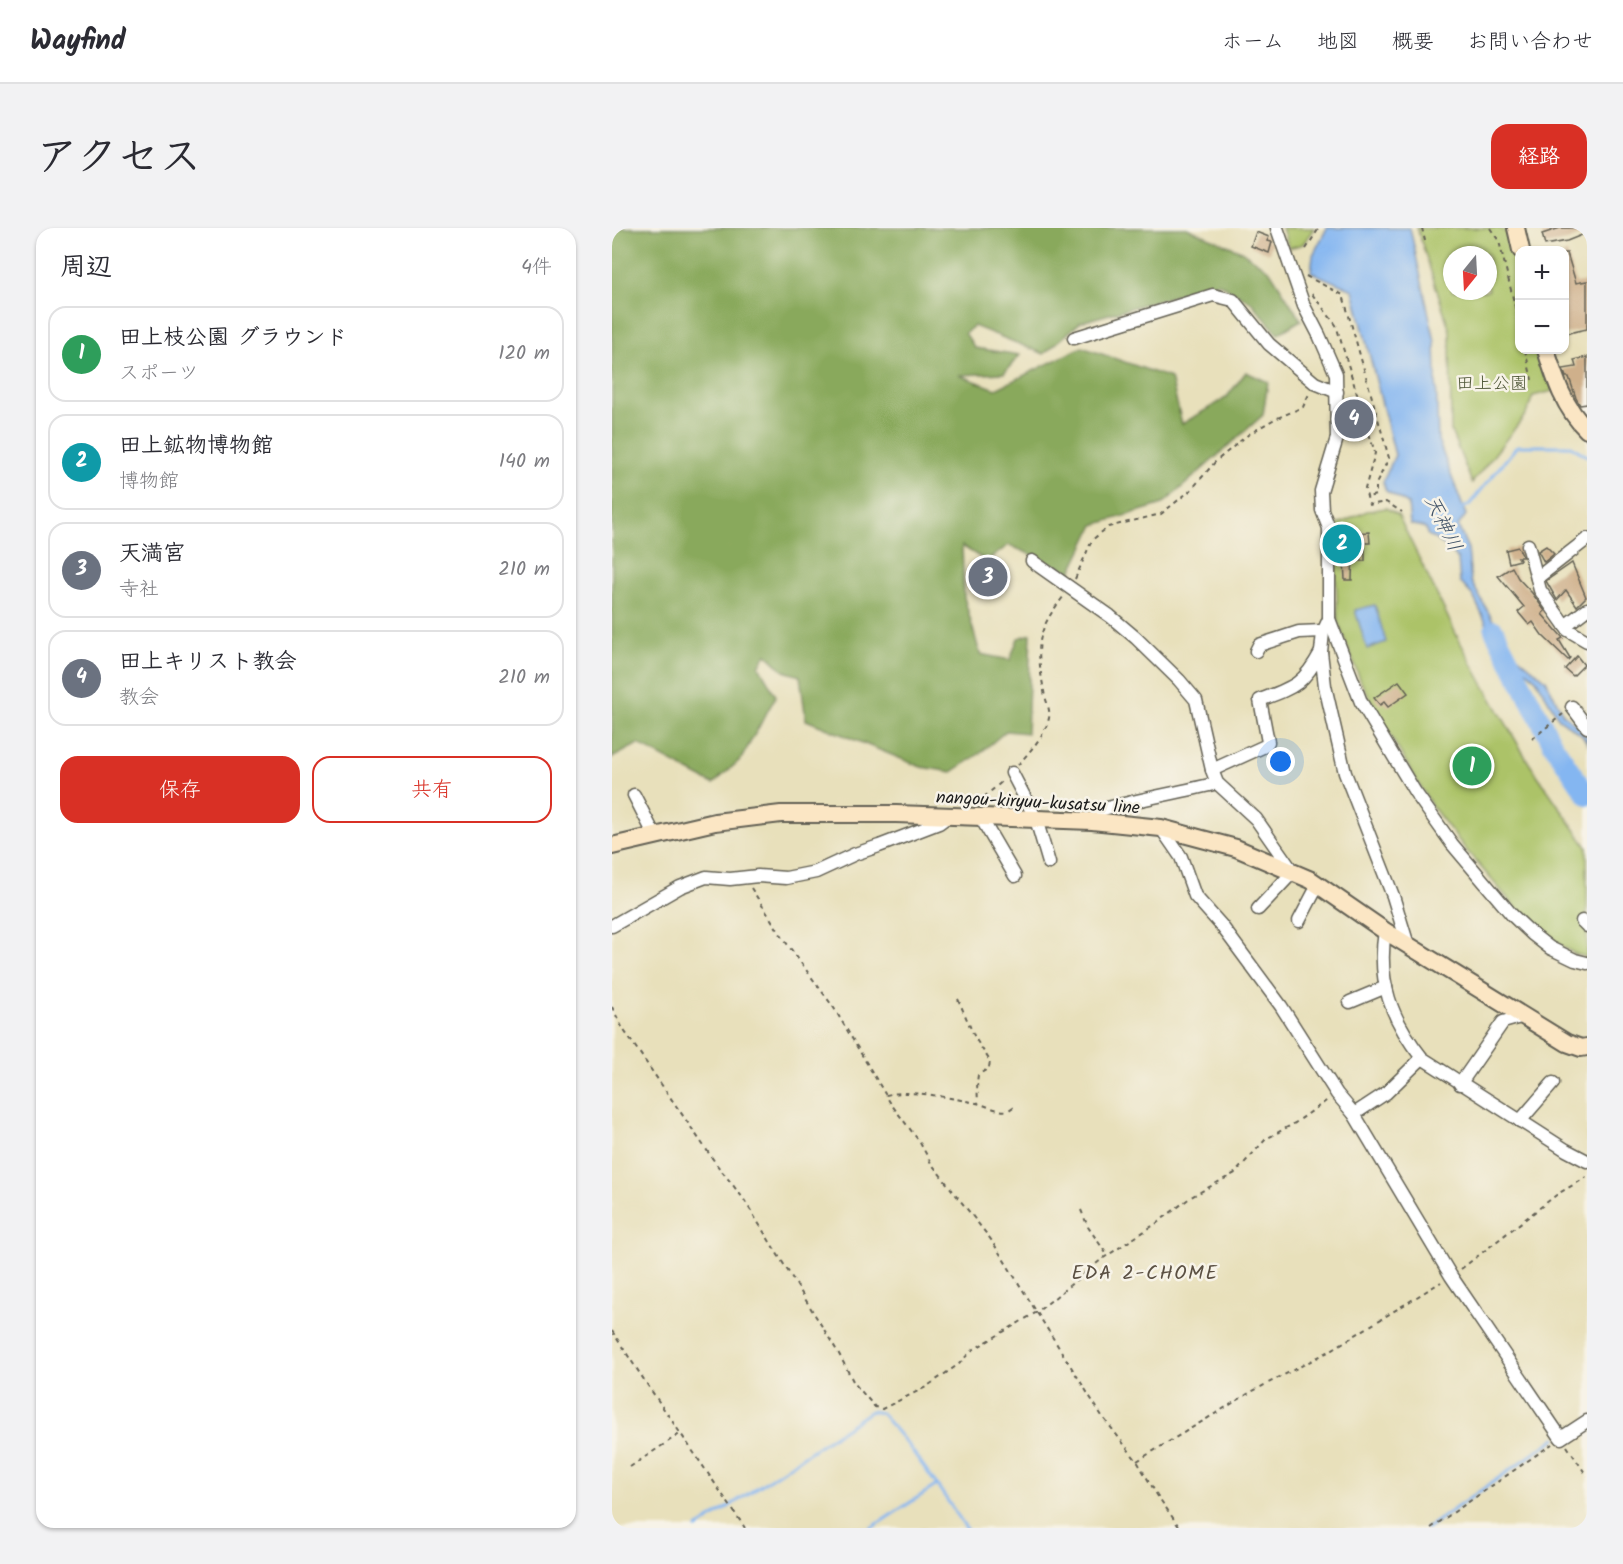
<!DOCTYPE html>
<html lang="ja">
<head>
<meta charset="utf-8">
<style>
  :root { --surface:#fff; --page:#f2f2f3; --text:#2b2b33; --muted:#7c7c81; --line:#e1e1e2; --accent:#d93025 }
  body { margin:0; font-family:Kalam,"Klee One",sans-serif; background:var(--page); color:var(--text) }
  .controls { position:absolute; right:18px; top:18px; display:grid; overflow:hidden; border-radius:12px; box-shadow:0 2px 4px #0004 }
  .controls button { width:54px; height:54px; display:grid; place-items:center; padding:0; border:0; border-bottom:2px solid var(--line); background:var(--surface); color:var(--text); font:30px sans-serif }
  .compass { position:absolute; left:831px; top:18px; width:54px; height:54px; border-radius:50%; background:var(--surface); box-shadow:0 2px 4px #0004; rotate:198deg }
  .you { position:absolute; left:669px; top:534px; width:21px; height:21px; margin:-15px; border:4px solid #fff; border-radius:50%; background:#1a73e8; box-shadow:0 0 0 9px #1a73e833 }
  .badge { display:grid; place-items:center; width:39px; height:39px; border-radius:50%; background:var(--accent); color:#fff; font-size:20px; font-weight:700 }
  .pin { position:absolute; translate:-50% -50%; border:3px solid #fff; box-shadow:0 2px 6px #0006 }
  .list { margin:0; padding:0; list-style:none }
  h2 { display:flex; justify-content:space-between; align-items:center; height:78px; margin:0; padding:0 24px; font-size:26px }
  h2 small { font-size:20px; font-weight:400; color:var(--muted) }
  .list li { display:grid; grid-template-columns:39px 1fr auto; gap:18px; align-items:center; box-sizing:border-box; height:96px; margin:0 12px 12px; padding:0 12px; border:2px solid var(--line); border-radius:18px }
  .list b { display:block; font-size:22px; white-space:nowrap }
  .list p { margin:0; font-size:20px; white-space:nowrap; color:var(--muted) }
  .list em { font-size:20px; font-style:normal; color:var(--muted) }
  .actions { display:flex; gap:12px; padding:18px 24px }
  .actions a { flex:1; padding:14px 0; border:2px solid var(--accent); border-radius:18px; text-align:center; font-size:21px; color:var(--accent) }
  .actions .main { background:var(--accent); color:#fff }
  .map { position:relative; flex:none; width:975px; height:1300px; overflow:hidden; border-radius:18px }
  header { display:flex; align-items:center; gap:36px; box-sizing:border-box; height:84px; padding:0 30px; background:var(--surface); border-bottom:2px solid var(--line) }
  header strong { font-size:28px }
  nav { display:flex; gap:33px; margin-inline-start:auto; font-size:21px }
  .intro { display:flex; align-items:center; justify-content:space-between; box-sizing:border-box; height:144px; padding:0 36px }
  h1 { margin:0; font-size:42px }
  .button { padding:15px 27px; border-radius:18px; background:var(--accent); color:#fff; font-size:21px; font-weight:700 }
  main { display:flex; gap:36px; padding:0 36px }
  aside { flex:1; background:var(--surface); border-radius:18px; box-shadow:0 2px 4px #0004 }
  .map>svg:first-child { display:block }
  .green { fill:#acc368; stroke:#647042; stroke-width:1.5; fill-rule:evenodd }
  .forest { fill:#89a95c; stroke:#52623c; stroke-width:1.5 }
  .water { fill:#84b6f1; stroke:#506986; stroke-width:1.5 }
  .lines { fill:none; stroke-linecap:round; stroke-linejoin:round }
  .stream { stroke:#84b6f1; stroke-width:3 }
  .river { stroke:#84b6f1; stroke-width:20 }
  .building { fill:#cfb08b }
  .street-casing { stroke:#636154; stroke-width:15 }
  .secondary-casing { stroke:#636154; stroke-width:20 }
  .path { stroke:#636154; stroke-width:2; stroke-dasharray:4.5 4.5; stroke-linecap:butt }
  .street { stroke:#fff; stroke-width:12 }
  .secondary { stroke:#fbe6c4; stroke-width:16 }
  .labels { text-anchor:middle; stroke-width:5; stroke-linejoin:round; paint-order:stroke }
  .park-label { font-size:18px; fill:#4e5637; stroke:#f7f3e8 }
  .street-label { font-size:18px; fill:#1c1c1c; stroke:#f7f3e8 }
  .water-label { font-size:20px; font-style:italic; fill:#405267; stroke:#f7f3e8 }
  .neighbourhood-label { font-size:20px; letter-spacing:1.5px; fill:#5b5043; stroke:#f7f3e8 }
</style>
</head>
<body>
<header>
<strong>Wayfind</strong>
<nav><a>ホーム</a><a>地図</a><a>概要</a><a>お問い合わせ</a></nav>
</header>
<div class="intro"><h1>アクセス</h1><a class="button">経路</a></div>
<main>
<aside>
<h2>周辺<small>4件</small></h2>
<ul class="list">
<li><span class="badge" style="background:#2e9e5b">1</span><div><b>田上枝公園 グラウンド</b><p>スポーツ</p></div><em>120 m</em></li>
<li><span class="badge" style="background:#0f9aa8">2</span><div><b>田上鉱物博物館</b><p>博物館</p></div><em>140 m</em></li>
<li><span class="badge" style="background:#6b7280">3</span><div><b>天満宮</b><p>寺社</p></div><em>210 m</em></li>
<li><span class="badge" style="background:#6b7280">4</span><div><b>田上キリスト教会</b><p>教会</p></div><em>210 m</em></li>
</ul>
<div class="actions"><a class="main">保存</a><a>共有</a></div>
</aside>
<div class="map">
<svg width="975" height="1300" viewBox="0 0 975 1300">
  <rect width="100%" height="100%" fill="#f7f3e8"/>
  <filter id="ink" filterUnits="userSpaceOnUse"><feTurbulence type="fractalNoise" baseFrequency=".0167" numOctaves="2"/><feDisplacementMap in="SourceGraphic" scale="12" xChannelSelector="R" yChannelSelector="G"/><feConvolveMatrix kernelMatrix="1 2 1 2 8 2 1 2 1" color-interpolation-filters="sRGB"/></filter>
  <filter id="wash" filterUnits="userSpaceOnUse"><feTurbulence type="fractalNoise" baseFrequency=".008" numOctaves="4" result="noise"/><feDisplacementMap in="SourceGraphic" scale="24" xChannelSelector="R" yChannelSelector="G"/><feGaussianBlur stdDeviation="1.35" result="paint"/><feColorMatrix in="noise" values="0 0 0 0 0 0 0 0 0 0 0 0 0 0 0 0 0 1.4 0 .05"/><feComposite in="paint" operator="in"/></filter>
  <g filter="url(#wash)">
    <rect width="100%" height="100%" fill="#e8e0bb"/>
    <g class="green">
      <path d="M 670,0 L 702,0 L 691,16 L 677,20 Z"/>
      <path d="M 805,0 L 887,0 L 895,4 L 907,46 L 908,122 L 929,122 L 941,163 L 921,168 L 914,186 L 860,255 L 839,203 L 838,103 ZM 840,27 L 876,27 L 876,63 L 840,63 Z"/>
      <path d="M 774,280 L 786,287 L 846,410 L 871,456 L 917,535 L 975,619 L 975,729 L 963,726 L 928,705 L 904,680 L 855,623 L 820,578 L 782,514 L 749,454 L 726,394 L 722,298 L 755,283 Z"/>
    </g>
    <path class="forest" d="M 0,0 L 575,0 L 629,23 L 658,43 L 689,92 L 666,106 L 639,74 L 607,55 L 469,94 L 432,126 L 362,98 L 353,105 L 363,120 L 408,127 L 392,145 L 347,147 L 384,161 L 470,119 L 559,150 L 570,196 L 614,170 L 634,144 L 656,154 L 651,187 L 551,276 L 482,297 L 459,344 L 397,317 L 374,333 L 350,318 L 352,369 L 368,426 L 398,432 L 406,410 L 419,406 L 415,505 L 394,503 L 367,526 L 340,544 L 309,539 L 194,492 L 188,448 L 172,443 L 154,426 L 147,438 L 164,468 L 129,531 L 101,556 L 26,516 L 0,530 Z"/>
    <g class="water">
      <path d="M 715,0 L 798,0 L 823,114 L 826,212 L 854,287 L 846,298 L 856,321 L 859,353 L 897,421 L 934,452 L 951,486 L 967,499 L 975,509 L 975,515 L 970,507 L 947,491 L 924,451 L 891,423 L 879,405 L 861,368 L 848,354 L 846,331 L 834,318 L 819,309 L 815,306 L 814,300 L 798,296 L 796,276 L 774,263 L 771,254 L 783,227 L 741,62 L 699,44 L 701,27 Z"/>
      <path d="M 763,377 L 774,414 L 755,421 L 743,382 Z"/>
    </g>
    <g class="lines">
      <g class="stream">
        <path d="M 849,281 L 857,277 L 905,218 L 959,218 L 975,228"/>
        <path d="M 85,1300 L 259,1183 L 269,1185 L 296,1217 L 325,1257 L 354,1300"/>
        <path d="M 259,1300 L 325,1257"/>
        <path d="M 815,1300 L 944,1210"/>
      </g>
      <path class="river" d="M 882,402 L 940,515 L 975,567"/>
    </g>
    <g id="blocks">
      <g class="building">
        <path d="M 948,0 L 975,0 L 975,5 L 955,13 L 933,17 L 930,6 Z"/>
        <path d="M 644,4 L 657,9 L 655,13 L 660,14 L 657,25 L 639,18 Z"/>
        <path d="M 952,25 L 955,25 L 964,55 L 975,53 L 975,101 L 952,106 Z"/>
        <path d="M 975,129 L 975,176 L 968,177 L 964,170 L 957,149 L 954,149 L 951,141 L 964,139 L 962,132 Z"/>
        <path d="M 757,304 L 758,315 L 753,315 L 753,333 L 748,333 L 746,322 L 741,322 L 740,352 L 733,352 L 731,313 L 745,312 L 744,305 Z"/>
        <path d="M 934,318 L 942,326 L 932,334 L 926,323 Z"/>
        <path d="M 906,319 L 911,329 L 906,329 L 908,332 L 897,335 L 894,322 Z"/>
        <path d="M 960,335 L 974,369 L 965,378 L 954,362 L 945,372 L 934,353 Z"/>
        <path d="M 900,339 L 906,350 L 920,365 L 933,383 L 930,386 L 951,410 L 947,412 L 958,430 L 956,432 L 930,407 L 921,394 L 917,397 L 906,384 L 912,379 L 886,348 Z"/>
        <path d="M 965,428 L 972,437 L 961,448 L 953,441 Z"/>
        <path d="M 787,453 L 796,465 L 776,479 L 772,474 L 768,477 L 762,470 Z"/>
      </g>
    </g>
  </g>
  <g filter="url(#ink)">
    <use href="#blocks" fill-opacity="0" stroke="#636154" stroke-width="1.5"/>
    <g class="lines">
      <g class="street-casing">
        <g id="street">
          <path d="M 665,0 L 692,78 L 707,107 L 724,146 L 725,210 L 709,263 L 710,282 L 717,300 L 717,391 L 749,474 L 803,564 L 840,616 L 900,687 L 920,706 L 938,720 L 963,732 L 975,735"/>
          <path d="M 462,110 L 601,67 L 621,72 L 657,116 L 703,155 L 725,164"/>
          <path d="M 916,317 L 928,362 L 956,402 L 975,413"/>
          <path d="M 420,333 L 498,388 L 524,410 L 567,452 L 584,472 L 600,542 L 605,555 L 644,591 L 681,644 L 646,681"/>
          <path d="M 925,350 L 975,311"/>
          <path d="M 717,391 L 711,404 L 709,424 L 713,458 L 733,545 L 781,668 L 796,717"/>
          <path d="M 953,398 L 975,381"/>
          <path d="M 644,423 L 647,417 L 687,404 L 711,403"/>
          <path d="M 960,479 L 975,499"/>
          <path d="M 600,542 L 653,518 L 656,514 L 648,472 C 682,459 691,457 709,424"/>
          <path d="M 400,545 L 424,591 L 437,635"/>
          <path d="M 22,567 L 43,608"/>
          <path d="M 369,590 L 403,648"/>
          <path d="M 483,593 L 488,582 C 527,571 566,565 605,555"/>
          <path d="M 549,600 L 569,629 L 583,668 L 609,697 L 669,778 L 725,866 L 742,886 L 839,1048 L 949,1210 L 975,1193"/>
          <path d="M 687,693 L 706,657"/>
          <path d="M 970,693 L 975,698"/>
          <path d="M 0,698 L 68,659 L 94,649 L 118,651 L 146,648 L 174,650 L 204,644 L 243,626 L 267,618 L 327,595 L 335,589"/>
          <path d="M 773,703 C 765,753 779,791 810,830 L 954,922 L 975,933"/>
          <path d="M 738,774 L 774,759"/>
          <path d="M 848,856 L 891,794 L 912,788"/>
          <path d="M 742,886 L 774,865 L 810,830"/>
          <path d="M 908,893 L 941,855"/>
        </g>
      </g>
      <g class="secondary-casing">
        <g id="secondary">
          <path d="M 904,0 L 909,22"/>
          <path d="M 934,122 C 943,151 952,180 975,202"/>
          <path d="M 0,618 L 103,594 L 169,586 L 284,586 L 480,593 L 549,600 L 624,620 L 699,652 L 773,703 L 955,815 L 969,820 L 975,819"/>
        </g>
      </g>
      <g class="path">
        <path d="M 810,0 L 813,13"/>
        <path d="M 878,0 L 887,13 L 908,99"/>
        <path d="M 694,21 L 707,0"/>
        <path d="M 694,48 L 731,67 L 777,230 L 764,256 L 764,267 L 755,269"/>
        <path d="M 700,66 L 724,97 L 763,225 L 753,261 L 757,277 L 774,274 L 790,284"/>
        <path d="M 913,122 L 920,152"/>
        <path d="M 463,351 L 480,312 L 496,299 L 549,286 L 579,262 L 604,233 L 637,206 L 661,192 L 691,179 L 697,166"/>
        <path d="M 920,511 L 951,486"/>
        <path d="M 406,537 C 417,524 433,508 437,490 C 439,482 433,472 432,463 C 424,419 423,404 452,368"/>
        <path d="M 365,575 L 392,552"/>
        <path d="M 139,660 L 173,713 L 222,780 L 279,876 L 307,913 L 319,935 L 380,1013 L 490,1188 L 525,1233 L 545,1267 L 568,1300"/>
        <path d="M 346,771 L 363,810 L 378,833 L 377,840 L 366,847 L 365,854 L 366,875"/>
        <path d="M 0,779 L 11,801 L 105,937 L 131,970 L 227,1126 L 242,1155 L 263,1179 L 270,1181 L 314,1159 L 347,1136 L 359,1123 L 425,1084 L 490,1031 L 545,995 L 579,969 L 623,945 L 654,911 L 683,895 L 717,871"/>
        <path d="M 274,867 C 299,861 339,870 364,875 C 374,877 387,885 397,882 C 397,882 404,877 405,877"/>
        <path d="M 469,982 L 476,999 L 496,1028"/>
        <path d="M 849,1041 L 947,965 L 975,949"/>
        <path d="M 0,1103 C 43,1170 89,1234 133,1300"/>
        <path d="M 955,1218 L 975,1248"/>
        <path d="M 525,1233 L 639,1164 L 716,1124 L 829,1054"/>
        <path d="M 18,1239 L 69,1205"/>
        <path d="M 819,1300 L 940,1216"/>
      </g>
      <use href="#street" class="street"/>
      <use href="#secondary" class="secondary"/>
    </g>
  </g>
  <g class="labels">
    <g class="park-label">
      <text x="880" y="161">田上公園</text>
    </g>
    <g class="street-label">
      <text transform="translate(426 574) rotate(3)" y="6">nangou-kiryuu-kusatsu line</text>
    </g>
    <g class="water-label">
      <text transform="translate(832 295) rotate(64)" y="7">天神川</text>
    </g>
    <g class="neighbourhood-label">
      <text x="533" y="1051">EDA 2-CHOME</text>
    </g>
  </g>
</svg>
<div class="controls">
<button>+</button>
<button>−</button>
</div>
<svg class="compass" viewBox="-18 -18 36 36"><path d="M0-13l5 13h-10z" fill="#e53935"/><path d="M0 13l5-13h-10z" fill="#7c7c81"/></svg>
<div class="you"></div>
<div class="pin badge" style="left:860px;top:538px;background:#2e9e5b">1</div>
<div class="pin badge" style="left:730px;top:316px;background:#0f9aa8">2</div>
<div class="pin badge" style="left:376px;top:349px;background:#6b7280">3</div>
<div class="pin badge" style="left:742px;top:191px;background:#6b7280">4</div>
</div>
</main>
</body>
</html>
